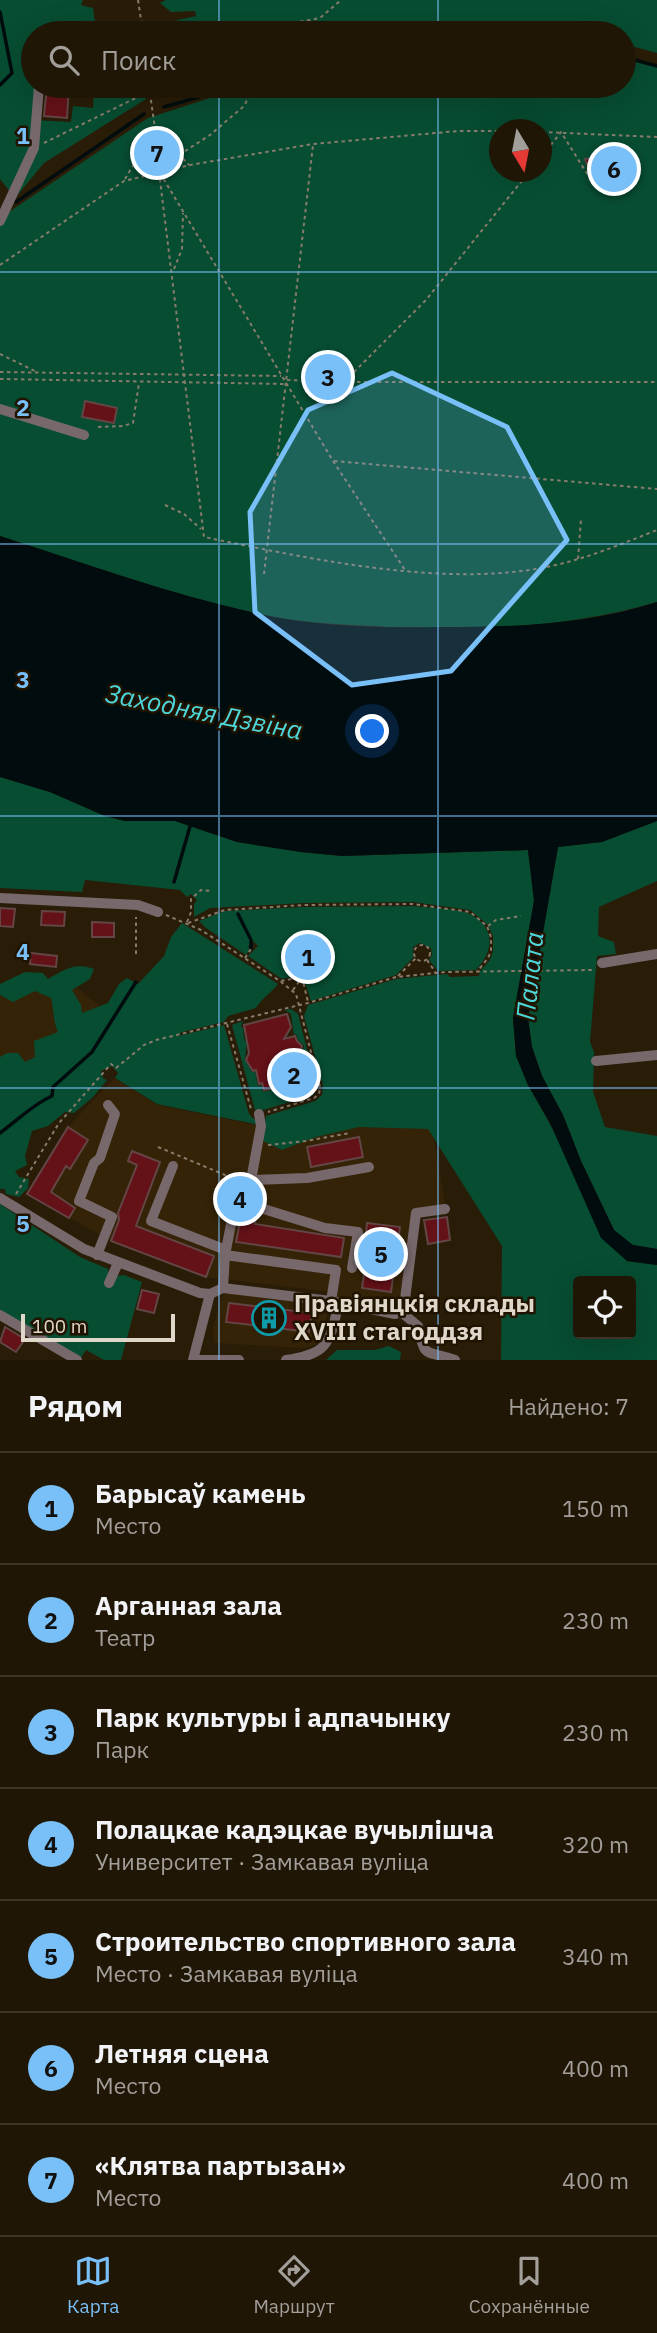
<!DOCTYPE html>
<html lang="ru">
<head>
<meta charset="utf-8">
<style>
  :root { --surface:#201606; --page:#2d2314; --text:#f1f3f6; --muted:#a29f9b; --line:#3d3528; --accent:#79bff8 }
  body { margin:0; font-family:"IBM Plex Sans",sans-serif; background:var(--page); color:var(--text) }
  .controls { position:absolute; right:21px; bottom:21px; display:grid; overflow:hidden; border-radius:7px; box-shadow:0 7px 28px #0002 }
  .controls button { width:63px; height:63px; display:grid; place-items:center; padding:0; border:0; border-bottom:2px solid var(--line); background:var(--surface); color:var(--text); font:35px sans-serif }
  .compass { position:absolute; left:489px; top:119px; width:63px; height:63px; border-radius:50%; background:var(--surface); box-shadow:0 7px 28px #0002; rotate:170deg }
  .scale { position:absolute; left:21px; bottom:18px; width:154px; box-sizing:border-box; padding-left:7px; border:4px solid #e0d7cb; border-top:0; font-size:19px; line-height:24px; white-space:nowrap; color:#e0d7cb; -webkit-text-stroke:5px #201401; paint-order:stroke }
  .you { position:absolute; left:373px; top:732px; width:24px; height:24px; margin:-18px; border:5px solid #fff; border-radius:50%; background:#1a73e8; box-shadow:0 0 0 10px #1a73e833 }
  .badge { display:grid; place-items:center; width:46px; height:46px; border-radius:50%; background:var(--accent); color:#111; font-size:23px; font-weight:700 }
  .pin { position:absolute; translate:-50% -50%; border:4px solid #fff; box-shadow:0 2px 7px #0006 }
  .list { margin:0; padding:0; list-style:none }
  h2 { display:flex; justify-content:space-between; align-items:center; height:91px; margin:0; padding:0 28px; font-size:30px }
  h2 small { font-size:23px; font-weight:400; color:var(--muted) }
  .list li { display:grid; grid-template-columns:46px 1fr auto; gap:21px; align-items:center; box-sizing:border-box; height:112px; padding:0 28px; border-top:2px solid var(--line) }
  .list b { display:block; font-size:26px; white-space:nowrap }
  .list p { margin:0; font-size:23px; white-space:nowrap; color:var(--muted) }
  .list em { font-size:23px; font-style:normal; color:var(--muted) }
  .icon { flex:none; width:38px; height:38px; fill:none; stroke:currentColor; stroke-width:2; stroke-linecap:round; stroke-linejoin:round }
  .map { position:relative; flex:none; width:657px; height:1360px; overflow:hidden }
  .search { position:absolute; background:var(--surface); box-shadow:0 7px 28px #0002; left:21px; right:21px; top:21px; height:77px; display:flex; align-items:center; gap:18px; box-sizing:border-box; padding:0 24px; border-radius:38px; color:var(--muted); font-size:26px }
  .sheet { height:875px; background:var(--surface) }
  nav { display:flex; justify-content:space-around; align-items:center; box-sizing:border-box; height:98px; border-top:2px solid var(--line); background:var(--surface); font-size:19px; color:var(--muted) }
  nav a { display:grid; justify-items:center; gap:4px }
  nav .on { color:var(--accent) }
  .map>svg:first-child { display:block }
  .built { fill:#342306 }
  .green { fill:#074d32; fill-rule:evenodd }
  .water { fill:#000c0d }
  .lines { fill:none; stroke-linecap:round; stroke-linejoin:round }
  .stream { stroke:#000c0d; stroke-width:3.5 }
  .building { fill:#641118; stroke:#624544; stroke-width:2 }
  .path { stroke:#877c6b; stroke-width:2; stroke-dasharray:3.5 3.5; stroke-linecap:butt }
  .minor { stroke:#76686b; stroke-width:10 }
  .marked { fill:#79bff8; fill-opacity:0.2; stroke:#79bff8; stroke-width:5; stroke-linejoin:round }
  .grid { fill:none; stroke:#79bff8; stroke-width:2; stroke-opacity:0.55 }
  .labels { text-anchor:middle; stroke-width:5; stroke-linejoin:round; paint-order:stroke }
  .poi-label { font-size:24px; font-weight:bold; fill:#e0d7cb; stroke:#201401; text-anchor:start }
  .water-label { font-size:26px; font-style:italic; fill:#4ed7db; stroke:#201401 }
  .grid-label { font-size:23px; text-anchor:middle; font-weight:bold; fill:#79bff8; stroke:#201401; stroke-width:5; stroke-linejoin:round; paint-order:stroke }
</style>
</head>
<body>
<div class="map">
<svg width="657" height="1360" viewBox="0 0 657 1360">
  <rect width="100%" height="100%" fill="#2a1d08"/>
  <g class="built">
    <path d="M 72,984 L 101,1007 L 0,1102 L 0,986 Z"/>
    <path d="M 114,1078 L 157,1105 L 261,1126 L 428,1105 L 445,1205 L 420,1209 L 408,1312 L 399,1318 L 328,1308 L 323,1335 L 315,1345 L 304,1348 L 214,1343 L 213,1330 L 219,1305 L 222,1296 L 228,1293 L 321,1304 L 328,1308 L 330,1292 L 206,1277 L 108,1239 L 27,1194 L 68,1127 Z"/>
  </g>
  <g class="green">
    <path d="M 0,0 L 83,0 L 81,5 L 93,8 L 95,22 L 87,27 L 67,21 L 51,33 L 33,33 L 33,86 L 36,86 L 34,120 L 71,122 L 73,106 L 93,108 L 94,88 L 145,93 L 146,99 L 44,163 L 15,198 L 0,179 Z"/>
    <path d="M 166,0 L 657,0 L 657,53 L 624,44 L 624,33 L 583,33 L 546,23 L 418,33 L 156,33 L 155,25 L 196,16 L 195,11 L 171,12 L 160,3 Z"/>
    <path d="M 624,57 L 657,66 L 657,602 C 565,629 467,631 372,626 C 333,624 293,622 255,613 C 169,594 84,563 0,536 L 0,218 L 148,118 L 247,86 L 624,86 ZM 500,130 L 542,130 L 542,172 L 500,172 Z"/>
    <path d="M 0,777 L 50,792 L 105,816 L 125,821 L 175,821 L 237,842 L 301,852 L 342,856 L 528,850 L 534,901 L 513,1018 L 516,1056 L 528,1085 L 627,1261 L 657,1265 L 657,1360 L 501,1360 L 502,1246 L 428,1129 L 359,1127 L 316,1137 L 282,1150 L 263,1141 L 266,1116 L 315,1101 L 322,1095 L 323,1086 L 304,1016 L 308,1005 L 396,979 L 447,974 L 450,977 L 479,976 L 480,971 L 490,960 L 493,951 L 493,936 L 488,925 L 470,910 L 413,902 L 304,903 L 210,908 L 194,917 L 194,904 L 197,900 L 191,894 L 187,897 L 180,890 L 85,880 L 82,892 L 0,888 ZM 578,1281 L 631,1281 L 631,1334 L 578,1334 Z"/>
    <path d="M 657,821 L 657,881 L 599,907 L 598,936 L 614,942 L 616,954 L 597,956 L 590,1042 L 594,1052 L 593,1092 L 605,1127 L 657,1136 L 657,1249 L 632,1245 L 614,1230 L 581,1161 L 563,1115 L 542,1076 L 532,1047 L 528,1018 L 558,847 L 602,842 Z"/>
    <path d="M 413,906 C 428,908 457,908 470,914 C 496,927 494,951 476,970 L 438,971 L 429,960 L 432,955 L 431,948 L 420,943 L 413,947 L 413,958 L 396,975 L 311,1001 L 304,979 L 318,958 L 314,947 L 306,945 L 300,947 L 301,967 L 298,975 L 282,979 L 248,956 L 258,946 L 253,941 L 248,947 L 250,949 L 246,955 L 206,928 L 199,921 L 225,911 L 304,907 Z"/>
    <path d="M 182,923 L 278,984 C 271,993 262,998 256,1008 L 228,1016 L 224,1022 L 182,1032 L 178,1036 L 224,1025 L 249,1114 L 260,1125 L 157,1104 L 115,1078 L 118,1073 L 112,1066 L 101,1071 L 103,1078 L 107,1080 L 93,1097 L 74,1113 L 65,1112 L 48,1126 L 32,1131 L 25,1156 L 27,1165 L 15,1171 L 19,1177 L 29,1179 L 28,1188 L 19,1197 L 6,1194 L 5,1189 L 0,1189 L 0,1057 L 7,1053 L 18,1053 L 25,1062 L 35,1057 L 34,1041 L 58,1032 C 53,1022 54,1010 51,998 L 35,991 L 13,1002 L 0,995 L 0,984 L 25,972 L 43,973 L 48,979 C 64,970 75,962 94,969 L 90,979 L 72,990 L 81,1005 L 82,1013 L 108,1003 L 119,984 L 127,978 L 138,984 L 164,956 L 171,937 Z"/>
    <path d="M 291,1009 L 298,1014 L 317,1088 L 313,1095 L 260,1111 L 255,1110 L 232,1025 L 243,1021 L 241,1026 L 243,1028 L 244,1038 L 248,1046 L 246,1047 L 245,1060 L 252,1072 L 255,1072 L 258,1086 L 261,1085 L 263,1092 L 274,1089 L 278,1094 L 289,1092 L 289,1086 L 301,1083 L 300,1076 L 304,1075 L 300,1061 L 303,1060 L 301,1054 L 304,1046 L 298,1040 L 296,1034 L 294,1035 L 291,1014 L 285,1010 Z"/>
    <path d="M 0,1204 L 80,1257 L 108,1269 L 109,1274 L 117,1276 L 124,1275 L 142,1282 L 121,1360 L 104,1360 L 86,1350 L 80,1359 L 0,1312 Z"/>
    <path d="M 389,1346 L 401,1352 L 400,1360 L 326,1360 L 337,1350 L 375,1350 Z"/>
  </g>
  <path class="water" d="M 0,536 C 84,563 169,594 255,613 C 315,627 380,628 441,627 C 514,627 587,625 657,602 L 657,821 L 602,842 L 558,847 L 528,1018 L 532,1047 L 542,1076 L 563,1115 L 581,1161 L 614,1230 L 633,1245 L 657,1249 L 657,1265 L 627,1261 L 601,1238 L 550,1123 L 528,1085 L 516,1056 L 513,1018 L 534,901 L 528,850 L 342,856 L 301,852 L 237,842 L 175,821 L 125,821 L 105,816 L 50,792 L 0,777 Z"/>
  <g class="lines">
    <g class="stream">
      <path d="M 0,12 L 12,73 L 0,85"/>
      <path d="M 624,57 L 657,66"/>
      <path d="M 164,107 L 237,86"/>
      <path d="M 16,202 L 144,114"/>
      <path d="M 174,882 L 191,823"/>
      <path d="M 238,914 L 251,940 L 251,949"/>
      <path d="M 0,1133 C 18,1120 32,1105 52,1096 L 53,1087 L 92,1052 L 136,982"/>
    </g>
  </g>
  <g class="building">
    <path d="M 47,86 L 69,86 L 67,118 L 44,116 Z"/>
    <path d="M 612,157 L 631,160 L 632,158 L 639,162 L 625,182 L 620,179 L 610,181 L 603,179 L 593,168 L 589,169 L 585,159 Z"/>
    <path d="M 85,401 L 117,408 L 114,423 L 82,417 Z"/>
    <path d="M 0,908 L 15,909 L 13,927 L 0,926 Z"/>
    <path d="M 42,911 L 65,912 L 64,926 L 41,925 Z"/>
    <path d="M 92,922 L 114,923 L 114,937 L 92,937 Z"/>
    <path d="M 31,953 L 57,956 L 56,967 L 30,964 Z"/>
    <path d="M 287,1014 L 291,1027 L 284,1039 L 295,1036 L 297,1041 L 302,1046 L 300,1053 L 301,1059 L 298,1059 L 302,1074 L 298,1075 L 300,1081 L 289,1084 L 287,1090 L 283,1093 L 279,1093 L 274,1088 L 264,1090 L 262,1083 L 259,1084 L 256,1070 L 253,1071 L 246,1060 L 249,1053 L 244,1025 Z"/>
    <path d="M 68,1127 L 88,1140 L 70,1169 L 66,1166 L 51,1192 L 75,1208 L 69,1218 L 27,1194 Z"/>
    <path d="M 359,1137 L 363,1157 L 311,1167 L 307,1147 Z"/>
    <path d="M 132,1151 L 160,1162 L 136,1226 L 214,1256 L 206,1277 L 111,1241 L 119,1220 L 118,1213 L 137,1165 L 128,1161 Z"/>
    <path d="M 242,1211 L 256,1215 L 255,1224 L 344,1238 L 341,1257 L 236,1242 Z"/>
    <path d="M 447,1217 L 450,1240 L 428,1244 L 424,1220 Z"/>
    <path d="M 367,1223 L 400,1227 L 391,1292 L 362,1288 L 370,1234 L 366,1233 Z"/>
    <path d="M 142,1290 L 159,1294 L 154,1313 L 137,1309 Z"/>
    <path d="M 229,1303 L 312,1313 L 309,1332 L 226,1322 Z"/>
    <path d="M 5,1327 L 25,1339 L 16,1352 L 0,1342 Z"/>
  </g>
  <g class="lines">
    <g class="path">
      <path d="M 138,0 L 143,33"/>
      <path d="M 238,33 L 320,18 L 341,0"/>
      <path d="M 290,33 L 315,20"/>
      <path d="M 94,86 L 149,91"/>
      <path d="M 149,86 L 155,129 L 189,165"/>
      <path d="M 542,132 L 657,137"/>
      <path d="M 44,143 L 150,91"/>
      <path d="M 179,155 L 210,135 L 244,106 L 255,86"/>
      <path d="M 542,156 L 561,132 L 591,180"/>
      <path d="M 159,172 L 204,537 C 306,558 438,587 541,568 C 581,561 619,545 657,530"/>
      <path d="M 160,173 L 333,461 L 405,570"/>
      <path d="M 125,179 L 154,130"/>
      <path d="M 0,265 L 124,181 L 190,165 L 313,144 L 458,131 L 500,131"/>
      <path d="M 174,269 L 182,249 L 183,213"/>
      <path d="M 0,354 L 37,372"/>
      <path d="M 0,372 L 281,376"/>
      <path d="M 0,379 L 285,384"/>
      <path d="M 287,380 L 343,382 L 657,382"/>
      <path d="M 344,382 L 426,300 L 529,172"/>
      <path d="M 98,427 L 123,426 L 133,423 L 139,383"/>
      <path d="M 334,461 L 657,489"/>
      <path d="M 165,505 L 184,514 L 201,529"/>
      <path d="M 578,559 L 581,519"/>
      <path d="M 264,574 L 313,145"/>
      <path d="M 166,915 L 201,930 L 280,981 L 296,994 L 320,1087 L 319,1094 L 314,1098 L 268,1112"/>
      <path d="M 187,922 L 191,912 L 191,899 L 201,890 L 212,891"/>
      <path d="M 188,923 L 225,910 L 304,905 L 413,904 L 470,912 L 487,926 L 491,937 L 491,951 L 488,958 L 477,972"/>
      <path d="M 488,926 L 496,920 L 521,916"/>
      <circle cx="422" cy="953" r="8"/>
      <path d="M 136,954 L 136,917"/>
      <path d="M 245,958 L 251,949"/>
      <path d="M 427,960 L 436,973"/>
      <path d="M 398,976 L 416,958"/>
      <path d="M 281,981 L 302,977 L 308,1002"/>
      <path d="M 293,990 L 316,958 L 314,950 L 310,948 L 302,950 L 302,977"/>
      <path d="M 227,1024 L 251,1109"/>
      <path d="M 268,1145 L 306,1141 L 350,1133"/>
      <path d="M 158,1147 L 237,1180"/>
      <path d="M 16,1194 L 59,1123 L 111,1064 L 116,1068 L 144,1045 L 156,1040 L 308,1003 L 396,977 L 446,972 L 593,970"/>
    </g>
    <g class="minor">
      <path d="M 0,221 L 34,148 L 39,86"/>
      <path d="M 0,409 L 84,435"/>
      <path d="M 0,898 L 138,905 L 158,912"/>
      <path d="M 602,963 L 657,954"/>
      <path d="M 596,1061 L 657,1055"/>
      <path d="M 173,1166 L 151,1221 L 226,1250"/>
      <path d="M 251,1180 L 307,1178 L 369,1167"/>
      <path d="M 0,1198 L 84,1249 L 200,1293 L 210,1294 L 223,1288 L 331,1301 L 395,1314 L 401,1312 L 418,1326 C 425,1360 424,1349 455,1360"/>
      <path d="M 238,1201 L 325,1228 L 358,1232 L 352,1268"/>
      <path d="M 97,1255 L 112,1217 L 79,1201 L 94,1163 L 100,1158 L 115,1114 L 108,1105"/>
      <path d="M 225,1255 L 336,1270 L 331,1301"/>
      <path d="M 109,1283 L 118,1263"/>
      <path d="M 223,1288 L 225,1255 L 234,1209 L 251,1180 L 261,1126 L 259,1114"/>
      <path d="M 401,1312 L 404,1307 L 416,1213 L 445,1209"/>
      <path d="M 0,1315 L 77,1360"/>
      <path d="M 193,1360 L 210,1294"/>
      <path d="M 196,1360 L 239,1360"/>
      <path d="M 286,1360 C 319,1355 330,1349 336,1314"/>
    </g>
  </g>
  <path class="marked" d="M 392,373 L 507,427 L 567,540 L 451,671 L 352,685 L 255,612 L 250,512 L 308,410 Z"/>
  <path class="grid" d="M 219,0 L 219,33M 438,0 L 438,33M 219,86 L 219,1360M 438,86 L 438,1360M 0,272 L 657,272M 0,544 L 657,544M 0,816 L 657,816M 0,1088 L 657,1088"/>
  <defs>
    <g id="building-ring" transform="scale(1.75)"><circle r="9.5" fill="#201401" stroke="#0f9aa8" stroke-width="1.5"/><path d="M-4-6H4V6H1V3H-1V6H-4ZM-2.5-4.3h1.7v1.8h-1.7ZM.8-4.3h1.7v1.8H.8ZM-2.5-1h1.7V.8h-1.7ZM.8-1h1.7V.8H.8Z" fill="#0f9aa8"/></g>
  </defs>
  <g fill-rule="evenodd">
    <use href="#building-ring" x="269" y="1318"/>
  </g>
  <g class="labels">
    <g class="poi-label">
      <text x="294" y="1312">Правіянцкія склады<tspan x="294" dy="28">XVIII стагоддзя</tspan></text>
    </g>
    <g class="water-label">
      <text transform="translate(204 712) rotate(11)" y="9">Заходняя Дзвіна</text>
      <text transform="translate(530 976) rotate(-84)" y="9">Палата</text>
    </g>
  </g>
  <g class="grid-label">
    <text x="23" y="144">1</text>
    <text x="23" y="416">2</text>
    <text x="23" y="688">3</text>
    <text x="23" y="960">4</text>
    <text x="23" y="1232">5</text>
  </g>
</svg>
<div class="controls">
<button><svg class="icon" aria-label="locate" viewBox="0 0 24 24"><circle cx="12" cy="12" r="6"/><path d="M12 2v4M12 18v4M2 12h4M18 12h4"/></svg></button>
</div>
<svg class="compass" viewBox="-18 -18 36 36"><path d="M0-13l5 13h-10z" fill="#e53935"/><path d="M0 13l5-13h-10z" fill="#a29f9b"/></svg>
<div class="scale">100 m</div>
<div class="you"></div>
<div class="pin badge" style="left:308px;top:957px">1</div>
<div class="pin badge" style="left:294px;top:1075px">2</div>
<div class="pin badge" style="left:328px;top:377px">3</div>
<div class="pin badge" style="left:240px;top:1199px">4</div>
<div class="pin badge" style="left:381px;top:1254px">5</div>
<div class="pin badge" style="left:614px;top:169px">6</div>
<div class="pin badge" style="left:157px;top:153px">7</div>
<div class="search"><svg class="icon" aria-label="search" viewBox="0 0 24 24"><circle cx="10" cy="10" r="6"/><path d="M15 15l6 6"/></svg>Поиск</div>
</div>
<section class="sheet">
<h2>Рядом<small>Найдено: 7</small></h2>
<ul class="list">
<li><span class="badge">1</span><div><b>Барысаў камень</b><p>Место</p></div><em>150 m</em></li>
<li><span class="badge">2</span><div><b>Арганная зала</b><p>Театр</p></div><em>230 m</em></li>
<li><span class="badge">3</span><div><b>Парк культуры і адпачынку</b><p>Парк</p></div><em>230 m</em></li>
<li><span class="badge">4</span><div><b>Полацкае кадэцкае вучылішча</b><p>Университет · Замкавая вуліца</p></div><em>320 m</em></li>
<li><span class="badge">5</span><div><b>Строительство спортивного зала</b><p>Место · Замкавая вуліца</p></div><em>340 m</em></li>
<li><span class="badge">6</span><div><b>Летняя сцена</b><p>Место</p></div><em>400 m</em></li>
<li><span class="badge">7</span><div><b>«Клятва партызан»</b><p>Место</p></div><em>400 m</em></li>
</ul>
</section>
<nav>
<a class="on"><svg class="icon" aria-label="map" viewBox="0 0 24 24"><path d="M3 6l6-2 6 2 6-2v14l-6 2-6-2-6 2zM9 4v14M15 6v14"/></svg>Карта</a>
<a><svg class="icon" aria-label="directions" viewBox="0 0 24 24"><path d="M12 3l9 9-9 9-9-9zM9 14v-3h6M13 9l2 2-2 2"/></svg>Маршрут</a>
<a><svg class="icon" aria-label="saved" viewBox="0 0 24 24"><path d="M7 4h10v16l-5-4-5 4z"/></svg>Сохранённые</a>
</nav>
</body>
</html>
